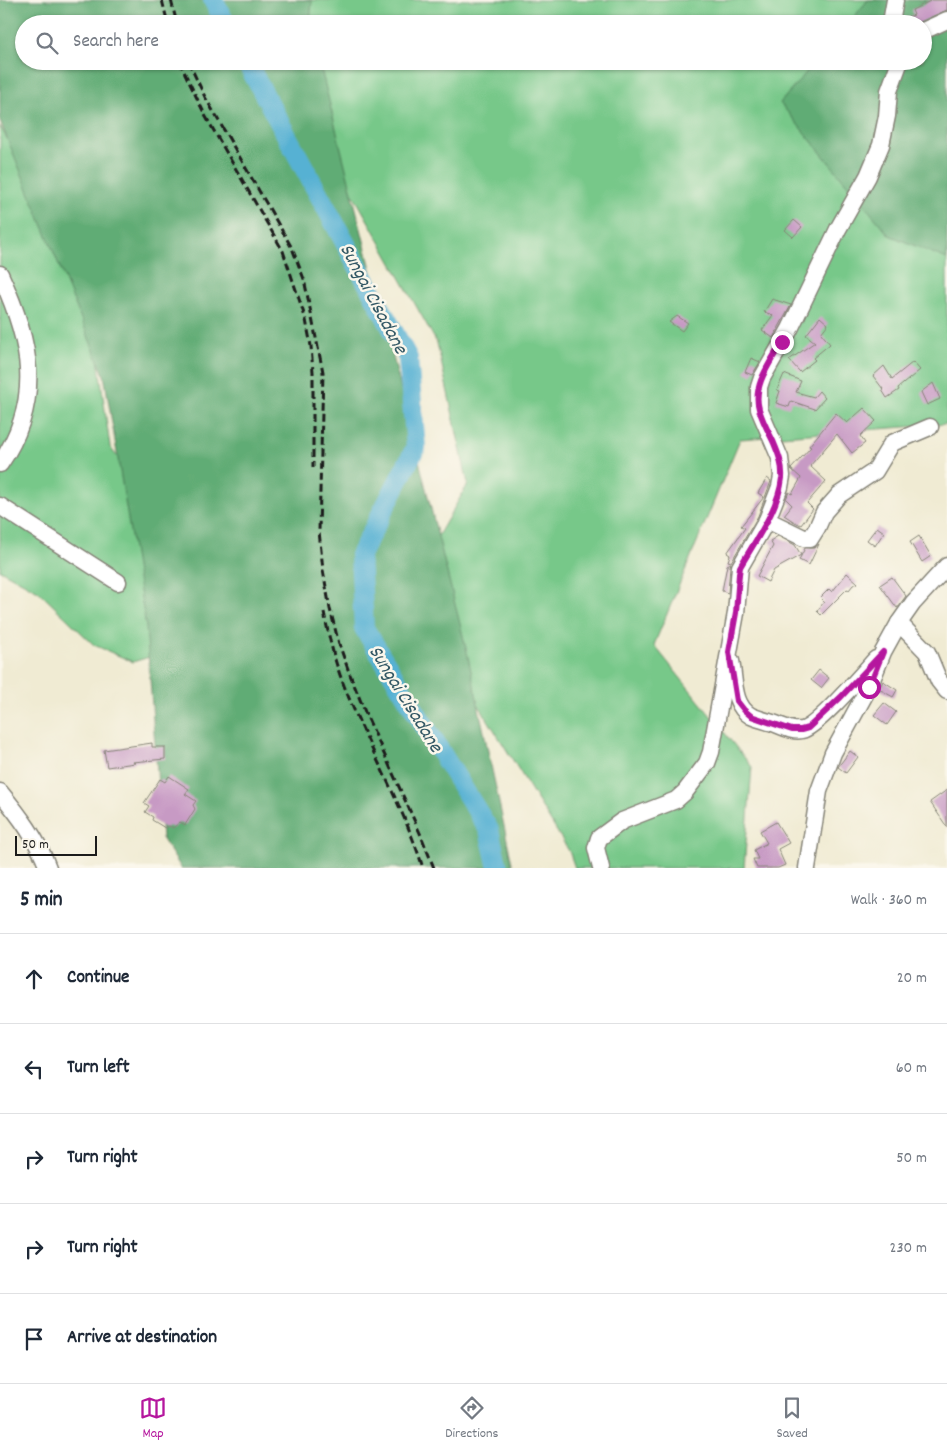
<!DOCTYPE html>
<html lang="en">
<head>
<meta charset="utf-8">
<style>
  :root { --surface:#fff; --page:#f6f6f7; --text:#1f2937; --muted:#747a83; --line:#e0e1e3; --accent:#b5179e }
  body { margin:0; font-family:Dekko,sans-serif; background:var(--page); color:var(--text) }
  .scale { position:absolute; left:15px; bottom:12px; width:82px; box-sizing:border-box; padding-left:5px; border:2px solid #1c1c1c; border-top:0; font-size:14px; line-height:18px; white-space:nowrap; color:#1c1c1c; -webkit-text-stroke:4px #fbf7ec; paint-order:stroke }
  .stop { position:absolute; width:15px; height:15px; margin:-11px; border:4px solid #b5179e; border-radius:50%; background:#fff }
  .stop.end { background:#b5179e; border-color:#fff; box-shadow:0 1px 5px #0008 }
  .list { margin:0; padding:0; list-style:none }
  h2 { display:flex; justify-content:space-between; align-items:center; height:65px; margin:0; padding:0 20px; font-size:21px }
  h2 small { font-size:16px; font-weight:400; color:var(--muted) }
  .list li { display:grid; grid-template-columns:32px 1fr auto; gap:15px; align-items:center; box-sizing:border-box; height:90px; padding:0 20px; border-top:1px solid var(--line) }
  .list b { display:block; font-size:19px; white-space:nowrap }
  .list em { font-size:16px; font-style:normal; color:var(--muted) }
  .icon { flex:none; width:28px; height:28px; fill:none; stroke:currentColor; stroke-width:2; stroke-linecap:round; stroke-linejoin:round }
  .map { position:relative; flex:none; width:947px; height:868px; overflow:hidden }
  .search { position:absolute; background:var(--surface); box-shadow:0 1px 4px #0004; left:15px; right:15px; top:15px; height:55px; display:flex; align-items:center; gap:12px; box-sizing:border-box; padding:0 18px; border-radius:28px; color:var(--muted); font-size:19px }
  .sheet { height:515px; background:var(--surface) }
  nav { display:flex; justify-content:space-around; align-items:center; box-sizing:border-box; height:70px; border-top:1px solid var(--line); background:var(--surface); font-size:14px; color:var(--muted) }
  nav a { display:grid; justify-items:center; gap:2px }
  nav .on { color:var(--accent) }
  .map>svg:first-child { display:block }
  .green { fill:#77c889; stroke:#4a7252 }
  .forest { fill:#61ac75; stroke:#3e6448 }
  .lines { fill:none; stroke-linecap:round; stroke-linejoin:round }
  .river { stroke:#56b1d3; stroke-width:20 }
  .building { fill:#c79ac4 }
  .minor-casing { stroke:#868478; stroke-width:19 }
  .minor { stroke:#fff; stroke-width:16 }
  .rail { stroke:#1c1c1c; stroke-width:3; stroke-dasharray:8 4; stroke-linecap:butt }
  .route { stroke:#b5179e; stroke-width:6 }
  .labels { text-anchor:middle; stroke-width:5; stroke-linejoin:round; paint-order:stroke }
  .water-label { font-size:20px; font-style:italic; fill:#335865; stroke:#fbf7ec }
</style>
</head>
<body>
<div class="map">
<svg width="947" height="868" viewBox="0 0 947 868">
  <rect width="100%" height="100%" fill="#fbf7ec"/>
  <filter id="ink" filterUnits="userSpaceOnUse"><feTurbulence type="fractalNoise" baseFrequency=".02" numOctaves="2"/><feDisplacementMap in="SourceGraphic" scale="10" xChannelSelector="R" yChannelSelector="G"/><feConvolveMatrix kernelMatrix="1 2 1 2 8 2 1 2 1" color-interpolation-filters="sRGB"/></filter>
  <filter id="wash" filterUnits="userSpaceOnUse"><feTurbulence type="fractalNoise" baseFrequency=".0096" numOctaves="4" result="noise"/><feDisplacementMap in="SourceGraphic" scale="20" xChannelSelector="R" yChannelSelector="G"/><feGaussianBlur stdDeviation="1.12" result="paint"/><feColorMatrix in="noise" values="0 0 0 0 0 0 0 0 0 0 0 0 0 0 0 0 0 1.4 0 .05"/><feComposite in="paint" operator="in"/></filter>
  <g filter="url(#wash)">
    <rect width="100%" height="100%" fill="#f0ebd3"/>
    <g class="green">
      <path d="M 290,0 L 877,0 L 862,24 L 294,24 Z"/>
      <path d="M 300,61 L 841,61 L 947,246 L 947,424 L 740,439 L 654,645 L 752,767 L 744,868 L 575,868 L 569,851 L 407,589 L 468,484 L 437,343 L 310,118 Z"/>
      <path d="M 0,126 L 73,257 L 94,329 L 110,447 L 151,503 L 159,654 L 133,662 L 94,645 L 38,591 L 0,570 Z"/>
    </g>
    <g class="forest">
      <path d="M 0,0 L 312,0 L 310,24 L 24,24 L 24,61 L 319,61 L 467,652 L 513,868 L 181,868 L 162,838 L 146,627 L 104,375 L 0,121 Z"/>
      <path d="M 868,0 L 947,0 L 947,259 L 889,235 L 780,103 L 816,61 L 923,61 L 923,24 L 848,24 Z"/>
    </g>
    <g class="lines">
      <g class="river">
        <path d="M 213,0 L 226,24"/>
        <path d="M 246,61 L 408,358 L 416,447 L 360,555 L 364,628 L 489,830 L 498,868"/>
      </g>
    </g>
    <g id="blocks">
      <g class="building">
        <path d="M 932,0 L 947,0 L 947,10 L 917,24 L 904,24 L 903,19 L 914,15 L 912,10 Z"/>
        <path d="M 794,220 L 802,227 L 793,237 L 785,230 Z"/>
        <path d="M 772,299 L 791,305 L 773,338 L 762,330 L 773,315 L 764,312 Z"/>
        <path d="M 677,316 L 688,323 L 682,331 L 669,322 Z"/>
        <path d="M 820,317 L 828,324 L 821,333 L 830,344 L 813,358 L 815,360 L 800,372 L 789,360 L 815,342 L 806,335 Z"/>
        <path d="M 751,358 L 760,362 L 752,375 L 745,372 Z"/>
        <path d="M 913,362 L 920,370 L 898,388 L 899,390 L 887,398 L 882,390 L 883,389 L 873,376 L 884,366 L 892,379 Z"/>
        <path d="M 784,374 L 801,381 L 796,392 L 814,397 L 819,391 L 825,398 L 815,409 L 791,401 L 789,407 L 776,403 L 780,391 L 777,390 Z"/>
        <path d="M 933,383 L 940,399 L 927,405 L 921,392 Z"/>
        <path d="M 864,408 L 876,421 L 860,436 L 865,443 L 852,453 L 837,434 L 810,466 L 826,481 L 807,503 L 813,509 L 801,525 L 793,521 L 784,515 L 792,505 L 786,499 L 789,492 L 792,494 L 801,478 L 791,469 L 811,447 L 809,446 L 836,413 L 847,423 Z"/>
        <path d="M 767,478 L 771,481 L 770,484 L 758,516 L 731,562 L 728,561 L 730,555 L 727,553 L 745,528 L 741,526 L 764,497 L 758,493 Z"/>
        <path d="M 877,527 L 884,532 L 875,546 L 867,540 Z"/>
        <path d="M 778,536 L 795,545 L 801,555 L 774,570 L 768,582 L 757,576 L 773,546 L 770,541 Z"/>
        <path d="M 919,536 L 931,556 L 922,562 L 910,542 Z"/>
        <path d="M 819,544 L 809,565 L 799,560 L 805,548 L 814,548 Z"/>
        <path d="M 731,563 L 730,566 L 728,593 L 722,591 L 727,565 Z"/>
        <path d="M 847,573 L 858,583 L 853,585 L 849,590 L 847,589 L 821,615 L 817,611 L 824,602 L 820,598 L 829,589 L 832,592 Z"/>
        <path d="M 892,577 L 906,596 L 897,608 L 880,585 Z"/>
        <path d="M 819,670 L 829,678 L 821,688 L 811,680 Z"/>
        <path d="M 883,681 L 897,690 L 893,697 L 879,689 Z"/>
        <path d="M 884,703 L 896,712 L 887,725 L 874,715 Z"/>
        <path d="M 152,743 L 152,747 L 165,747 L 165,759 L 133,762 L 135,763 L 107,767 L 104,750 Z"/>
        <path d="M 850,751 L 858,757 L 846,773 L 838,767 Z"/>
        <path d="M 169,776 L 189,789 L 185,794 L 196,801 L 193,805 L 195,809 L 185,825 L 180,822 L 173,828 L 169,826 L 165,828 L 152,820 L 153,817 L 145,812 L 149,806 L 144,803 L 160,779 L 165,782 Z"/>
        <path d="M 947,790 L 947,827 L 930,802 Z"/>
        <path d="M 776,822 L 789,843 L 778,849 L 785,865 L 778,868 L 757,868 L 753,859 L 758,859 L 754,850 L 767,843 L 760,831 Z"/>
      </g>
    </g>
  </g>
  <g filter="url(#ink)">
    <use href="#blocks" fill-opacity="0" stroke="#868478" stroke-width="1"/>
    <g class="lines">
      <g class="minor-casing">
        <g id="minor">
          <path d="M 894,24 L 892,17 L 895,0"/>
          <path d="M 923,31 L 947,20"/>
          <path d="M 0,274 C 31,341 44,400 0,464"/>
          <path d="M 0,506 L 118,582"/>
          <path d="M 767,520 L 804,538 L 810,539 L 817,528 L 824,512 L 839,495 L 875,471 L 892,443 L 930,427"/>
          <path d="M 899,623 L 927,652 L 939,681 L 947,691"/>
          <path d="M 731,661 C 735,680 732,705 751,716 C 758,719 766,721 773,723 C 782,726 792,732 802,730 C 817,727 864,672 876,659"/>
          <path d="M 0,792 C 19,815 38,840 48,868"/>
          <path d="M 601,868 L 596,848 L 599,838 L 622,821 L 676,800 L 685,792 L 707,763 L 711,752 L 736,613 L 740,567 L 767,520 L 780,487 L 782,476 L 780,458 L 759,409 L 759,387 L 762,378 L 790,329 L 838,229 L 868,176 L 881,145 L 887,116 L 889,91 L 900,61"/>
          <path d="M 807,868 L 819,791 L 833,753 L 869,687 L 883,652 L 899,623 L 913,603 L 947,566"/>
        </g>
      </g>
      <use href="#minor" class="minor"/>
      <g class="rail">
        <path d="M 162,0 L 168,24"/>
        <path d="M 171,0 L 177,24"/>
        <path d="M 179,61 L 206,117 L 283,251 L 306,320 L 311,346 L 313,372 L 313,468"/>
        <path d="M 188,61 L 205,97 L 292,248 L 304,279 L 323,372 L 319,531 L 323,570 L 330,609 L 339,644 L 349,672 L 365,712 L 420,833 L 434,868"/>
        <path d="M 324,612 C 328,633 333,655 340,675 C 364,741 402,801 423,868"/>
      </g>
    </g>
  </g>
  <g class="lines" filter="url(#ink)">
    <path class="route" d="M 782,342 C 771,362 752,385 759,409 C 762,420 768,431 773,441 C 778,453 783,464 782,478 C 779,508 755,541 740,567 L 739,574 L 736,613 L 729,652 L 737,701 L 744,710 L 751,716 L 792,730 L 801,730 L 808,728 L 841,697 L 883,652 L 869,687"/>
  </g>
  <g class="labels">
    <g class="water-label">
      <text transform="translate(375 298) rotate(62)" y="7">Sungai Cisadane</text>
      <text transform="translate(407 698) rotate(58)" y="7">Sungai Cisadane</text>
    </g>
  </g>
</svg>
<div class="scale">50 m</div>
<div class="stop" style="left:869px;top:687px"></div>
<div class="stop end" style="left:782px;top:342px"></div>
<div class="search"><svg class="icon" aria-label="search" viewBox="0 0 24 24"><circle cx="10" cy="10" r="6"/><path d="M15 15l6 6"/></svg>Search here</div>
</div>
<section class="sheet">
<h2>5 min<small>Walk · 360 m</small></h2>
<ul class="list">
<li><svg class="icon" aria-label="ahead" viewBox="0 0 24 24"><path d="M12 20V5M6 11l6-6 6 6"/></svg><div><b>Continue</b></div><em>20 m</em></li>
<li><svg class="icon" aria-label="left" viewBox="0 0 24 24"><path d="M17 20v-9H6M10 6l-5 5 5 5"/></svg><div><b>Turn left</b></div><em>60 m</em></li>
<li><svg class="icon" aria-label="right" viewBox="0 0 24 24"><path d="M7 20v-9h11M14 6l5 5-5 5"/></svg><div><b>Turn right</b></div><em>50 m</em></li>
<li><svg class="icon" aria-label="right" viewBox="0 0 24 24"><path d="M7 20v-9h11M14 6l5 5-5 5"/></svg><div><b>Turn right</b></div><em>230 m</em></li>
<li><svg class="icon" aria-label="arrive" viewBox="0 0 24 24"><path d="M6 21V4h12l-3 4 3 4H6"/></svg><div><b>Arrive at destination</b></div></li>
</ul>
</section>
<nav>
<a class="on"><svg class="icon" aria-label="map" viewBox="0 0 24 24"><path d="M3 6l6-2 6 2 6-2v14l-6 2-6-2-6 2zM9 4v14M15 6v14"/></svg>Map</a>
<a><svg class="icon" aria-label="directions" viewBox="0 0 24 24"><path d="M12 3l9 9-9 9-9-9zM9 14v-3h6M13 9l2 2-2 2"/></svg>Directions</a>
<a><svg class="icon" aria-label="saved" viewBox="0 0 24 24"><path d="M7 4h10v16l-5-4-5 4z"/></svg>Saved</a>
</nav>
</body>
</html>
